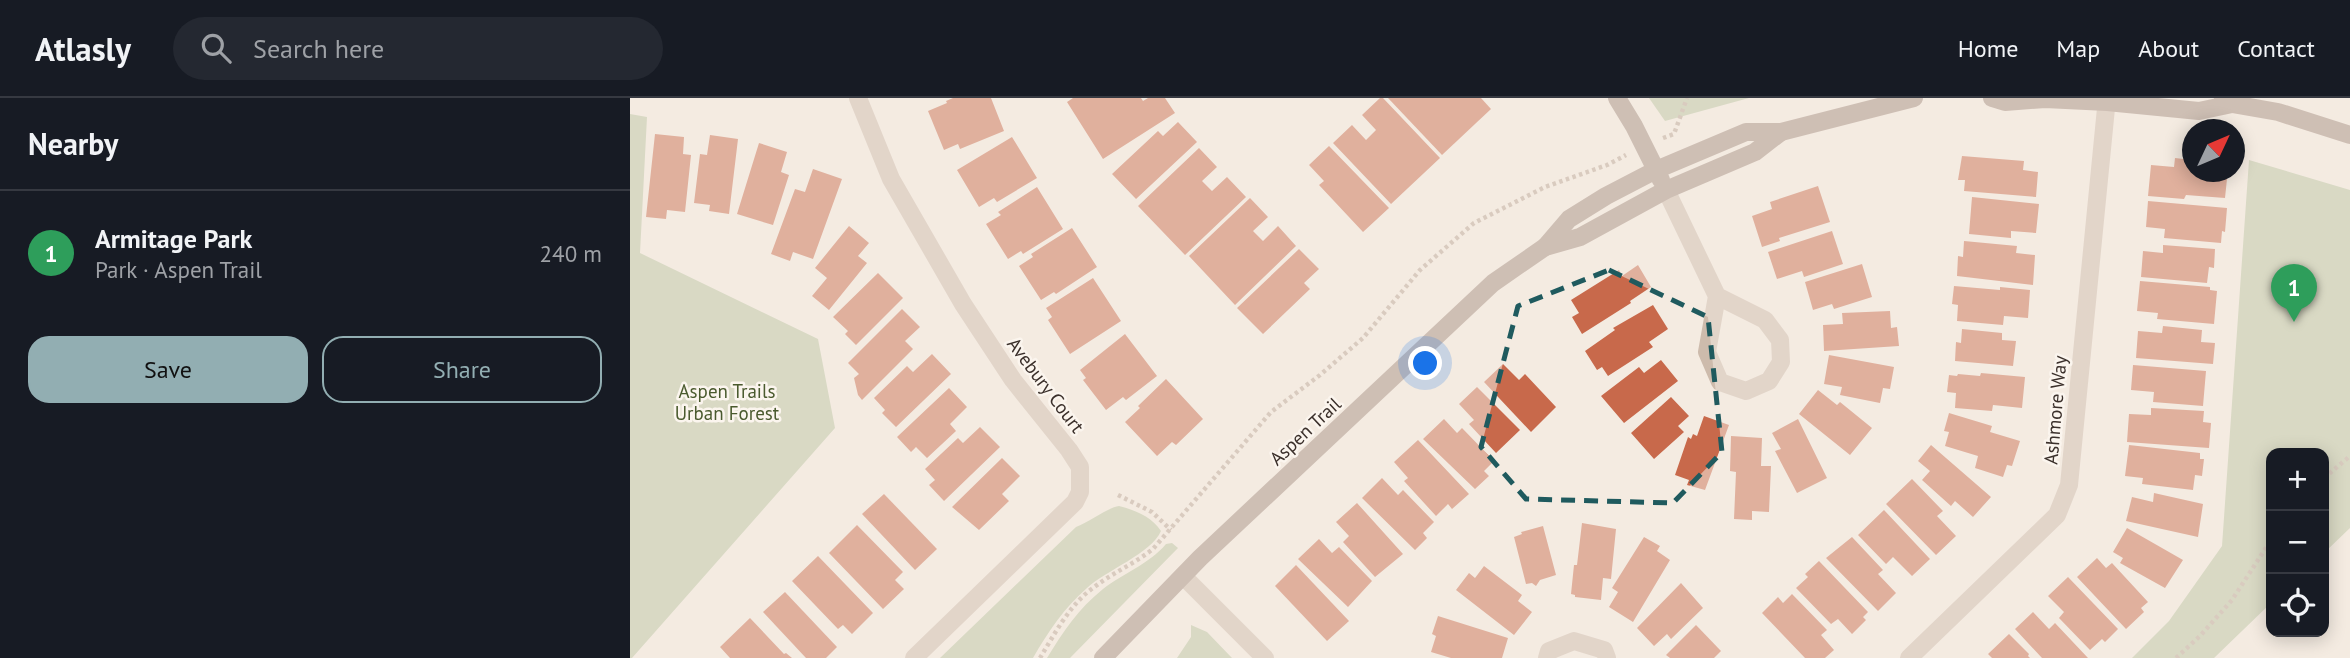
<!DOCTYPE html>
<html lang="en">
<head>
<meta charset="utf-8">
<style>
  :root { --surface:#171b24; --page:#242831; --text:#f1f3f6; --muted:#9ea1a6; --line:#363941; --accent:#92aeb2 }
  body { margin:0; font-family:"PT Sans",sans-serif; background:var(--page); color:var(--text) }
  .controls { position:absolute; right:21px; bottom:21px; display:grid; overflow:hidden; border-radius:14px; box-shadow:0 4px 18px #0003 }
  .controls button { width:63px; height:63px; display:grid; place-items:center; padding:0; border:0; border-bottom:2px solid var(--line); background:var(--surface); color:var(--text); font:35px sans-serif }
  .compass { position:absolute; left:1552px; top:21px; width:63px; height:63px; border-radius:50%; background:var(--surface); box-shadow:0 4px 18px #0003; rotate:46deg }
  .you { position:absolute; left:796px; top:266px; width:24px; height:24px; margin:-18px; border:5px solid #fff; border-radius:50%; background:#1a73e8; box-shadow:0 0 0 10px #1a73e833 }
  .badge { display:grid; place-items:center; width:46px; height:46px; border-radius:50%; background:var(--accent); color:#fff; font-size:23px; font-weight:700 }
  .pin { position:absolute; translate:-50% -58px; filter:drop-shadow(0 2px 4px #0008) }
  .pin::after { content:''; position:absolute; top:37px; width:24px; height:21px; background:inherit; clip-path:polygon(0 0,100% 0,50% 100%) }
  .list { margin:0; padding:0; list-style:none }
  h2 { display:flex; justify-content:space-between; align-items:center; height:91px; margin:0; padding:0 28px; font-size:30px }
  h2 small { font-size:23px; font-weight:400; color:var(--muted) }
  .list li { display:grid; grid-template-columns:46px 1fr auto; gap:21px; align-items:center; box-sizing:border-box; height:126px; padding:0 28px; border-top:2px solid var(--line) }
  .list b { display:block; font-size:26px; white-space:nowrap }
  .list p { margin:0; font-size:23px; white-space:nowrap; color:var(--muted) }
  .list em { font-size:23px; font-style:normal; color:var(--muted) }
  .actions { display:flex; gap:14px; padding:21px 28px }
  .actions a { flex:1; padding:16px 0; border:2px solid var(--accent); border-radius:21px; text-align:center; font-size:24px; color:var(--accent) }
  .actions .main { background:var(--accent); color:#111 }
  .icon { flex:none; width:38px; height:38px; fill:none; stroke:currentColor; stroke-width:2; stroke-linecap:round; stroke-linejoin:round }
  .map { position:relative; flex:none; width:1720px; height:560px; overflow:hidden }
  header { display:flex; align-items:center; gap:42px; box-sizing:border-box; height:98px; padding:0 35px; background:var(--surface); border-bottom:2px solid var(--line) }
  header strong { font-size:33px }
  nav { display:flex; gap:38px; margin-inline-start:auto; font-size:24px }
  .search { width:490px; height:63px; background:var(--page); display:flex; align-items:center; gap:18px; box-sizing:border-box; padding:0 24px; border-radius:38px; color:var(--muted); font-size:26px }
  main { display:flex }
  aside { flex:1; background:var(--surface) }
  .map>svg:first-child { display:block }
  .green { fill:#b8c4a0 }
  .building { fill:#c8694b }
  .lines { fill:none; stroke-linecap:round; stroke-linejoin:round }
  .path { stroke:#b9a596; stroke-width:4.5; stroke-dasharray:3.5 3.5; stroke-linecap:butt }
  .street { stroke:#cdbbac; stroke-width:18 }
  .secondary { stroke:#a18a7d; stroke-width:18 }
  .marked { fill:none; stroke:#1f5a5e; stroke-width:5; stroke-dasharray:14 9; stroke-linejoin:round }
  .labels { text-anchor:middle; stroke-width:5; stroke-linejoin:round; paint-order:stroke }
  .street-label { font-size:19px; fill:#3b302b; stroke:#fbf5ee }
  .park-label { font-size:19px; fill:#4a5a2e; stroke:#fbf5ee }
</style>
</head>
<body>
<header>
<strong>Atlasly</strong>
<div class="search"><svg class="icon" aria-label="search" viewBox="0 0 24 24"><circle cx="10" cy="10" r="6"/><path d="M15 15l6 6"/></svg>Search here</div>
<nav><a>Home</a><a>Map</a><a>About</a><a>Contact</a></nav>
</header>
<main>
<aside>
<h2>Nearby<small></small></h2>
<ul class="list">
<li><span class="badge" style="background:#2e9e5b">1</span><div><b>Armitage Park</b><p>Park · Aspen Trail</p></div><em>240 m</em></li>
</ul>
<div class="actions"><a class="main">Save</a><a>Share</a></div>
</aside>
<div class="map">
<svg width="1720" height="560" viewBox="0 0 1720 560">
  <rect width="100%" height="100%" fill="#f4ebe1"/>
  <g class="green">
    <path d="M 1019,0 L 1119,0 L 1035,23 Z"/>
    <path d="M 0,16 L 17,19 L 10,155 L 188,241 L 205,330 L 2,560 L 0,560 Z"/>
    <path d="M 1619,62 L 1720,92 L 1720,430 L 1694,455 L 1694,355 L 1641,355 L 1641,505 L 1584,560 L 1502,560 L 1539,523 L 1592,448 Z"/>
    <path d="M 489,408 C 505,412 522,419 531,433 C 522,455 475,473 457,490 C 434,510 418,534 403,560 L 310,560 L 446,429 C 459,424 479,409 489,408 Z"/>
    <path d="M 542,445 L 548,450 L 440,560 L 417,560 C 433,534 448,511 473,491 C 494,475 519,466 536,446 Z"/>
    <path d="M 561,527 L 577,534 L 602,560 L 547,560 L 561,539 Z"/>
  </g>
  <g class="building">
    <path d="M 323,0 L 361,0 L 374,33 L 330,51 L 328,46 L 314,52 L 298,13 L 317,5 L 316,3 Z"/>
    <path d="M 443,0 L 511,0 L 513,3 L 518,0 L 535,0 L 545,15 L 473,61 L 437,4 Z"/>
    <path d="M 750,0 L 753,0 L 810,60 L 761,106 L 703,45 L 722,27 L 736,42 L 746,32 L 732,17 Z"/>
    <path d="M 758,0 L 851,0 L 861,11 L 812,57 Z"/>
    <path d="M 548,24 L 567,44 L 506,101 L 482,76 L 528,33 L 533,38 Z"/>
    <path d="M 25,36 L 54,39 L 53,56 L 61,57 L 55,114 L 37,112 L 36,121 L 16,119 Z"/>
    <path d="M 80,37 L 108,41 L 99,116 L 79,113 L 80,107 L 64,105 L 70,56 L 77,57 Z"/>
    <path d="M 382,39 L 407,80 L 367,104 L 364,100 L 349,109 L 327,72 Z"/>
    <path d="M 129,45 L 157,54 L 151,74 L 159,77 L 143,127 L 107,116 Z"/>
    <path d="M 699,48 L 759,110 L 733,134 L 689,87 L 694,83 L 679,67 Z"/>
    <path d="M 569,50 L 587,69 L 572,83 L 582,93 L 597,79 L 616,99 L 555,157 L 508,108 Z"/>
    <path d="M 1332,58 L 1394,63 L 1393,72 L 1408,74 L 1406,99 L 1334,93 L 1335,82 L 1328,82 Z"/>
    <path d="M 1545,60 L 1562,62 L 1562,74 L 1590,74 L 1590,81 L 1597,81 L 1595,100 L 1556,97 L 1554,101 L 1518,98 L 1521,67 L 1544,69 Z"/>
    <path d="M 183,71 L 212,81 L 183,161 L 163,154 L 160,163 L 141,156 L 165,91 L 175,94 Z"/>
    <path d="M 1188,88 L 1200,124 L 1149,140 L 1150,143 L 1132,149 L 1122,118 L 1142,111 L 1140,104 Z"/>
    <path d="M 407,89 L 433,131 L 393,156 L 391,153 L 378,161 L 356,126 L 371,117 L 368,114 Z"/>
    <path d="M 1342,99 L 1409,106 L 1406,135 L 1381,133 L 1381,140 L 1339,136 Z"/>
    <path d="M 620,100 L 638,119 L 623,133 L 633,143 L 648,128 L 666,148 L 605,207 L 559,158 Z"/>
    <path d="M 1518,103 L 1597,110 L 1595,134 L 1592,133 L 1591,145 L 1534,140 L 1535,131 L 1516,129 Z"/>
    <path d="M 219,128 L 239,145 L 228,158 L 237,165 L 199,212 L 182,198 L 197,180 L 185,170 Z"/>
    <path d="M 442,130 L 467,169 L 426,196 L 424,194 L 411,202 L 389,168 L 403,159 L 401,156 Z"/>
    <path d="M 1202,133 L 1213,166 L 1174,179 L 1172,173 L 1147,181 L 1138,154 Z"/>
    <path d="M 1334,143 L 1387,148 L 1386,155 L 1405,157 L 1403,187 L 1327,178 L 1328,158 L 1333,159 Z"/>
    <path d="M 1533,147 L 1585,151 L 1584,170 L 1579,169 L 1577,185 L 1511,179 L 1513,153 L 1533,155 Z"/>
    <path d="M 669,151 L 689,171 L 674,185 L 680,191 L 633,236 L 607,210 Z"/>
    <path d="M 1232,166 L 1242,199 L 1204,211 L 1202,206 L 1183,212 L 1175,184 Z"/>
    <path d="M 1008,167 L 1021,189 L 1000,203 L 1001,205 L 952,236 L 942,219 L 949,215 L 941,202 L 989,172 L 992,178 Z"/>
    <path d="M 248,175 L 273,200 L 226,247 L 215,236 L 218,233 L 203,219 Z"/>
    <path d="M 463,180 L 491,223 L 440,256 L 418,222 L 422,219 L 416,210 Z"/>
    <path d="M 1510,183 L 1580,189 L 1580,192 L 1587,193 L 1584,226 L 1527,221 L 1528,215 L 1507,213 Z"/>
    <path d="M 1324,188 L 1370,192 L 1370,189 L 1400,192 L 1398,220 L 1374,218 L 1373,227 L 1327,223 L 1328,207 L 1322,206 Z"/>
    <path d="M 1023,207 L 1038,231 L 1019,244 L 1023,249 L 978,278 L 972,269 L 967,272 L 955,253 L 985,232 L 983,230 Z"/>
    <path d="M 272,211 L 290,229 L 275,243 L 283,251 L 232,302 L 228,297 L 224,280 L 229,276 L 218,265 Z"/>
    <path d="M 1260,213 L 1261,230 L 1267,229 L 1269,248 L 1194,253 L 1193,227 L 1213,226 L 1212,215 Z"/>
    <path d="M 1533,228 L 1572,232 L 1571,244 L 1585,245 L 1583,266 L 1506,260 L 1508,233 L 1532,235 Z"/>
    <path d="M 1332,231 L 1372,235 L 1372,242 L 1386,243 L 1383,268 L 1325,263 L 1326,244 L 1331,245 Z"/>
    <path d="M 495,236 L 527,278 L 496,302 L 493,299 L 476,312 L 453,282 L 456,280 L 450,272 Z"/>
    <path d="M 302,256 L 321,276 L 266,329 L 252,315 L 255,312 L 244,300 L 277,268 L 283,274 Z"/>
    <path d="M 1199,257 L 1264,269 L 1260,291 L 1253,290 L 1250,305 L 1210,297 L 1212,289 L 1194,286 Z"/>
    <path d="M 1031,262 L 1048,283 L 994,325 L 971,298 L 1009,269 L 1014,275 Z"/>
    <path d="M 873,266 L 889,282 L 895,276 L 926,309 L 901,334 L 854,284 Z"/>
    <path d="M 1503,267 L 1576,273 L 1573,308 L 1523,304 L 1524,294 L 1501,292 Z"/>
    <path d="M 1351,275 L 1395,279 L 1392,310 L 1363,307 L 1362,313 L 1325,310 L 1326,295 L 1317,294 L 1319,277 L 1327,278 L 1328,276 L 1350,278 Z"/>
    <path d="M 536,281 L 573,321 L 546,347 L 542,344 L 527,358 L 495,324 L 510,310 L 508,308 Z"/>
    <path d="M 847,289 L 890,332 L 866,355 L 839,326 L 844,322 L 829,306 Z"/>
    <path d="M 319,290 L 337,309 L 320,326 L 326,333 L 297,360 L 286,349 L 281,354 L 267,339 Z"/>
    <path d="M 1188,292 L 1207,307 L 1210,304 L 1242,330 L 1220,357 L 1169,316 Z"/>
    <path d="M 1041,299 L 1059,318 L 1048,328 L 1054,334 L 1024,361 L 1001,335 Z"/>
    <path d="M 1521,310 L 1574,313 L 1573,324 L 1581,325 L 1579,350 L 1497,344 L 1499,316 L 1521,317 Z"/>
    <path d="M 1319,315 L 1362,328 L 1360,334 L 1390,343 L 1382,368 L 1377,367 L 1373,379 L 1345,370 L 1348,358 L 1315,348 L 1319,334 L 1314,333 Z"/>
    <path d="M 1074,318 L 1099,327 L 1075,392 L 1057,387 L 1059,382 L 1045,377 L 1058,339 L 1061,341 L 1063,336 L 1067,338 Z"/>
    <path d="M 814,321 L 827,335 L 832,330 L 864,363 L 854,373 L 859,378 L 845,391 L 793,341 Z"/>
    <path d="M 1168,321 L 1197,380 L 1167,395 L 1145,353 L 1151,351 L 1142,335 Z"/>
    <path d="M 350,329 L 370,349 L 314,403 L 299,387 L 305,382 L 295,371 L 328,340 L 333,345 Z"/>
    <path d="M 1101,338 L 1132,340 L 1131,368 L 1141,368 L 1139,414 L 1122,413 L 1122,422 L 1104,421 L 1106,374 L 1100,373 Z"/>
    <path d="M 788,342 L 839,396 L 822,411 L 818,406 L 806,418 L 774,383 L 778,380 L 764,364 Z"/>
    <path d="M 1301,347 L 1361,399 L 1343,419 L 1325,403 L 1321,408 L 1292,382 L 1300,373 L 1288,363 Z"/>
    <path d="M 1499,347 L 1570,355 L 1570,361 L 1574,361 L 1572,378 L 1565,377 L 1563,392 L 1512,386 L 1513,380 L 1495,378 Z"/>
    <path d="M 372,360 L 390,378 L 372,396 L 379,403 L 349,432 L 322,409 Z"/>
    <path d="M 752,380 L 768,397 L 773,392 L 804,424 L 793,435 L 797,440 L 785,452 L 732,400 Z"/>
    <path d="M 1282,381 L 1313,413 L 1307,418 L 1326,438 L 1306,457 L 1256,406 Z"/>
    <path d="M 1524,395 L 1573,406 L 1568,439 L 1496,423 L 1502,399 L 1523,404 Z"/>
    <path d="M 254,396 L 307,451 L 285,472 L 232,416 Z"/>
    <path d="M 727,405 L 773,456 L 745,479 L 713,444 L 719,438 L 706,424 Z"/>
    <path d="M 1254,412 L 1300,461 L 1282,478 L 1263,459 L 1256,466 L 1228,437 Z"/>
    <path d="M 952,425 L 986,431 L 981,481 L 973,480 L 971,502 L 945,499 L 945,497 L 941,496 L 944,467 L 947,467 Z"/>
    <path d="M 227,427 L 273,474 L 265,482 L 274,491 L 253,511 L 199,455 Z"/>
    <path d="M 913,428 L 926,477 L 910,482 L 906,488 L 902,485 L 896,486 L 884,439 L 892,436 L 891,434 Z"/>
    <path d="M 1497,430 L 1553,462 L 1535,490 L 1490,465 L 1493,460 L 1483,454 Z"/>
    <path d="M 1014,439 L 1030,448 L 1027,453 L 1040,462 L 1003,524 L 979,509 L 988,494 L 982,490 Z"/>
    <path d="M 1222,439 L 1253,472 L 1248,476 L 1266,495 L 1248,513 L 1196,460 Z"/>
    <path d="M 689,441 L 702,455 L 709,449 L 742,483 L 718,509 L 668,461 Z"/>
    <path d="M 188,458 L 243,515 L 222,536 L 213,527 L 208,531 L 162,483 Z"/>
    <path d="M 1467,460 L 1476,470 L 1482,465 L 1518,504 L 1511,510 L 1514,514 L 1496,531 L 1447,479 Z"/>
    <path d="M 1189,463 L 1238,514 L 1233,519 L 1236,522 L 1222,536 L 1208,521 L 1201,526 L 1166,490 L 1178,479 L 1175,476 Z"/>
    <path d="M 666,467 L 719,523 L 697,543 L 645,488 Z"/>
    <path d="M 854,468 L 892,497 L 888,503 L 902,514 L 884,537 L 826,492 L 839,475 L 845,480 Z"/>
    <path d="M 1438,479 L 1488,531 L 1475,544 L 1472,541 L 1460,552 L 1429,520 L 1434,514 L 1418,498 Z"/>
    <path d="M 1051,485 L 1073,510 L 1041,541 L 1037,536 L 1024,548 L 1007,530 Z"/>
    <path d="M 155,494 L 207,549 L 196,560 L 176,560 L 133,514 Z"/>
    <path d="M 1162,496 L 1197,532 L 1191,537 L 1204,552 L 1195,560 L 1175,560 L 1132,515 L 1148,499 L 1153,505 Z"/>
    <path d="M 1403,514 L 1419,531 L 1425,525 L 1458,560 L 1412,560 L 1385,531 Z"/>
    <path d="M 808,518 L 878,540 L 872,560 L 821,560 L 801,554 L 806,538 L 802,536 Z"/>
    <path d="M 120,520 L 154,556 L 156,555 L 162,560 L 100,560 L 90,549 Z"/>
    <path d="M 1066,527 L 1091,553 L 1084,560 L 1040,560 L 1036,557 Z"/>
    <path d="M 1379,536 L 1399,556 L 1398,558 L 1400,560 L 1362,560 L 1358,556 Z"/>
  </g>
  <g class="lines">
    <g class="path">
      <path d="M 1033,40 L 1044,36 L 1057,0"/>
      <path d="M 1694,380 L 1720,358"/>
      <path d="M 488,397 L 522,414 L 541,432"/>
      <path d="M 410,560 C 424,537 440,506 463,490 C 482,475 504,466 523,451 L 641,314 L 690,277 L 733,240 L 790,172 L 844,125 L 915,89 L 977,67 L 996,57"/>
      <path d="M 1546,560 L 1570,538 L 1602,502 L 1641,442"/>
    </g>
    <g class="street">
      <path d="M 228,0 L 261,81 L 333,206 L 383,282 L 439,352 L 450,369 L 450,394 L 445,404 L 284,560"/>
      <path d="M 1036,92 L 1087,198 L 1077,254 L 1090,284 L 1116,293 L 1139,283 L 1151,264 L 1150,242 L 1135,222 L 1087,198"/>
      <path d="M 553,478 L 635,560"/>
      <path d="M 917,560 L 919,553 L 944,543 L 974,552 L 977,560"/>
      <path d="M 1279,560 L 1427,417 L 1439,387 L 1477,0"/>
    </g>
    <g class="secondary">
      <path d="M 987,0 L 1004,28 L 1031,82"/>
      <path d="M 1362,0 L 1375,4 L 1415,1 L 1477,4 L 1569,13 L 1602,6"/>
      <path d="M 1593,0 L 1602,6 L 1648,14 L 1720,37"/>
      <path d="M 915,149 L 950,139 L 1036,92 L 1125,54 L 1151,34"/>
      <path d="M 473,560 L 570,460 L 863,185 L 915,149 L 939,121 L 976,98 L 1026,72 L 1116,34 L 1151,34 L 1284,0"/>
    </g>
  </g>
  <path d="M0 0H1720V560H0ZM 979,172 L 1078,219 L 1092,354 L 1043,405 L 896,401 L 851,349 L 888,208 Z" fill="#f4ebe1" fill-opacity=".55" fill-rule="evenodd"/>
  <path class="marked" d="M 979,172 L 1078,219 L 1092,354 L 1043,405 L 896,401 L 851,349 L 888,208 Z"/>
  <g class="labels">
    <g class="street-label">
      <text transform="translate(416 287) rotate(53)" y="7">Avebury Court</text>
      <text transform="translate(1425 312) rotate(-85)" y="7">Ashmore Way</text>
      <text transform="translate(675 333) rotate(-43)" y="7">Aspen Trail</text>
    </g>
    <g class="park-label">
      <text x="97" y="300">Aspen Trails<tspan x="97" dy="22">Urban Forest</tspan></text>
    </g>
  </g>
</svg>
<div class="controls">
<button>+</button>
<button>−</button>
<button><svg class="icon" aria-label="locate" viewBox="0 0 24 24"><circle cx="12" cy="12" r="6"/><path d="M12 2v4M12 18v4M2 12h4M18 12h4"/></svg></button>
</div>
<svg class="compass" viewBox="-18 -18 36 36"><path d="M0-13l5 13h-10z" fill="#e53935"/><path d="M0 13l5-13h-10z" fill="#9ea1a6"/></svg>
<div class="you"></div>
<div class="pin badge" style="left:1664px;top:224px;background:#2e9e5b">1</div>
</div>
</main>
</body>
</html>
